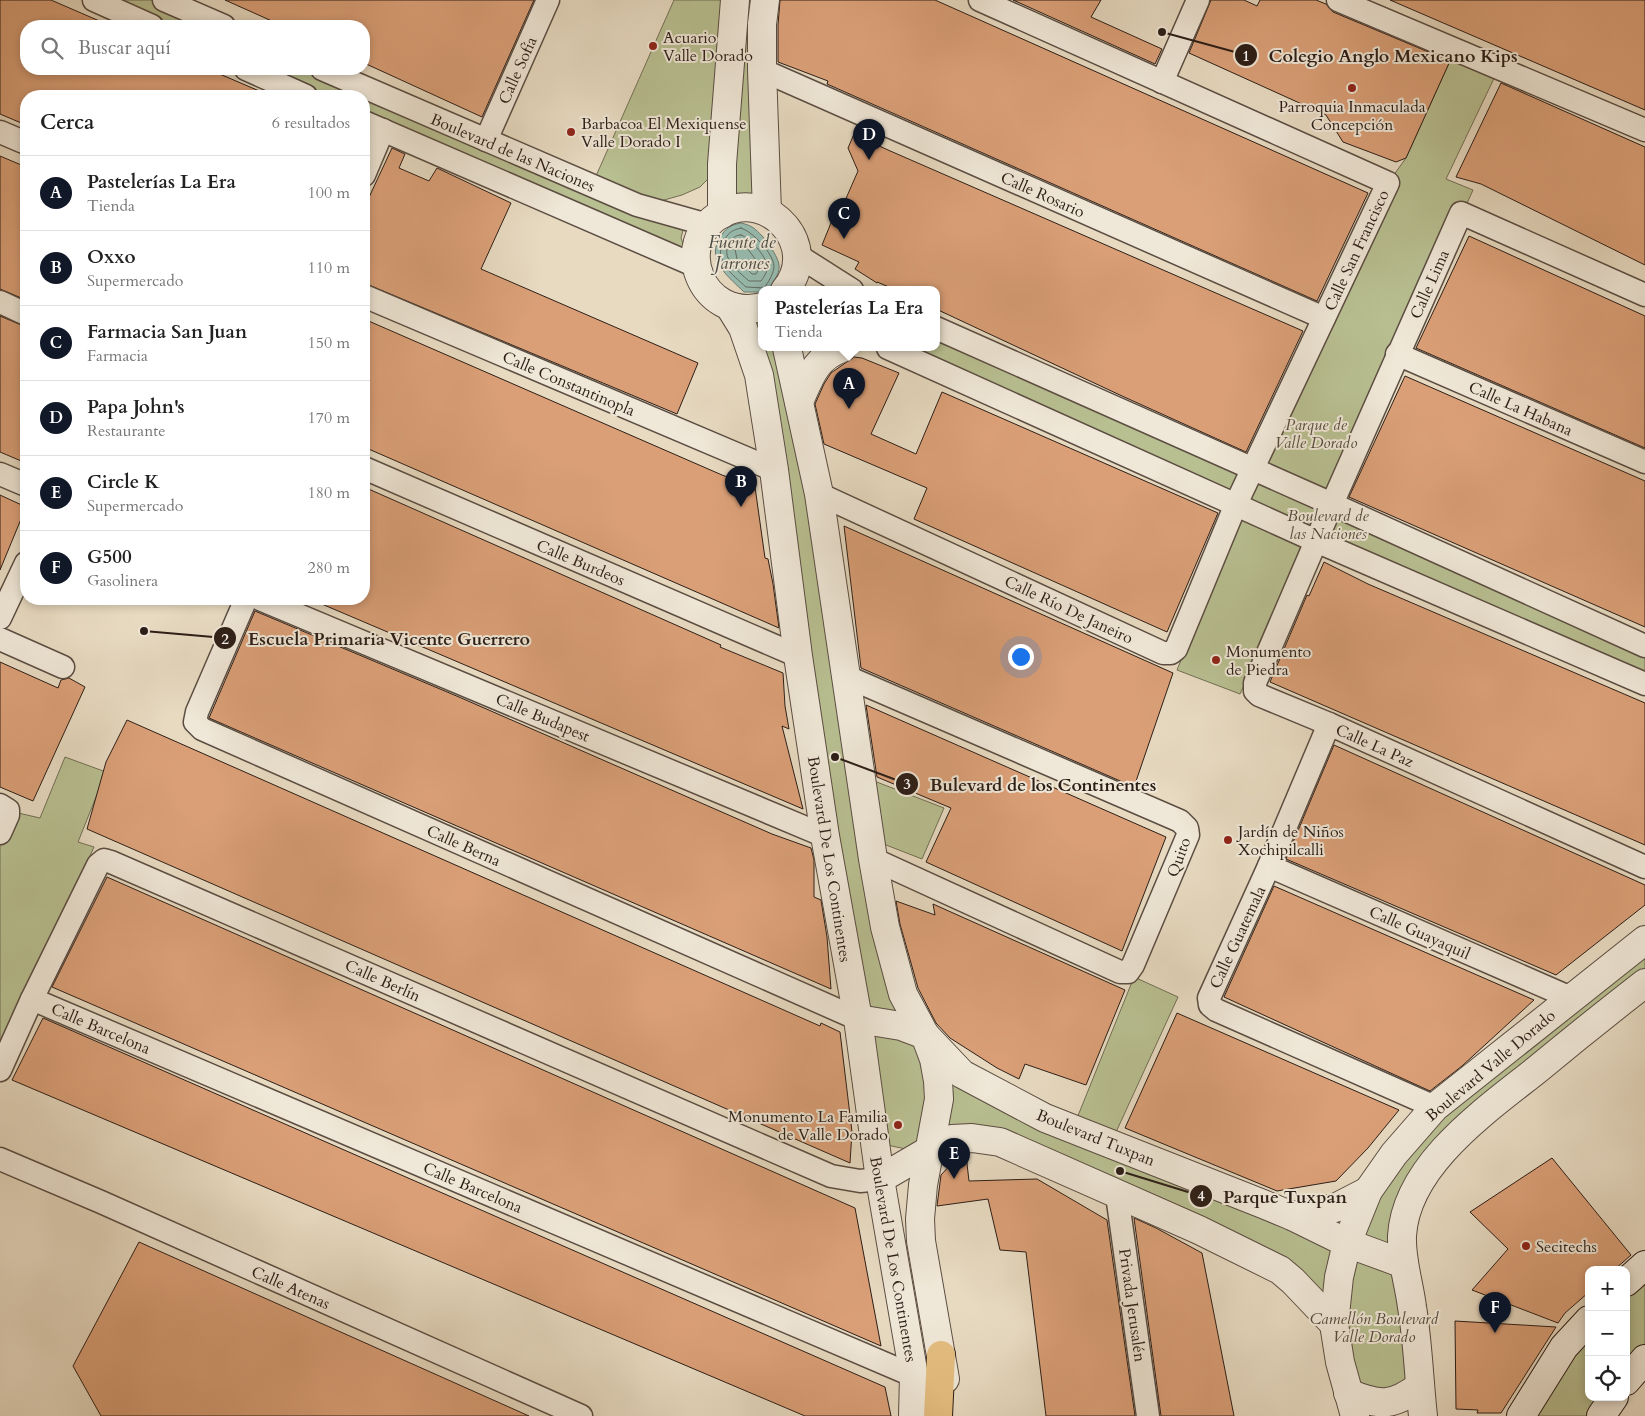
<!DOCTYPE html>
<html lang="es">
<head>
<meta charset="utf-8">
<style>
  :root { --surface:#fff; --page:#f6f6f6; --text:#222; --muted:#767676; --line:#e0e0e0; --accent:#111827 }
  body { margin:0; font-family:Cardo,serif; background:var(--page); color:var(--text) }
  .controls { position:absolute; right:15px; bottom:15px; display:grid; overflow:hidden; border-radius:10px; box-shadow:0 2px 8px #0003 }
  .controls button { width:45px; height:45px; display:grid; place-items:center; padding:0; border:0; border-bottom:1px solid var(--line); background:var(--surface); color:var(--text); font:25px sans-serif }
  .you { position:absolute; left:1020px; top:656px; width:18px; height:18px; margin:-12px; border:4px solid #fff; border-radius:50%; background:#1a73e8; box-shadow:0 0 0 8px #1a73e833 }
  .badge { display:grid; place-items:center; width:32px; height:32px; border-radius:50%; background:var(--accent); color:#fff; font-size:16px; font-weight:700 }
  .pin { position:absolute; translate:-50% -41px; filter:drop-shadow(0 1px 2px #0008) }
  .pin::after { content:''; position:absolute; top:26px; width:18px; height:15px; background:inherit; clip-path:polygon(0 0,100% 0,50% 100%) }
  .popup { position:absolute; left:758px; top:286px; width:182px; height:65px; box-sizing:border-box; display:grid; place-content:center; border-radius:10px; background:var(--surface); filter:drop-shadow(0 1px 4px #0005); font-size:16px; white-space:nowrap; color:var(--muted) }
  .popup b { font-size:19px; color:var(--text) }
  .popup::after { content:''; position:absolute; left:50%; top:100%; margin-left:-10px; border:10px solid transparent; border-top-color:var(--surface) }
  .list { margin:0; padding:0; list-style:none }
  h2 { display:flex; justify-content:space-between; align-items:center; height:65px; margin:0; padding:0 20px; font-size:21px }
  h2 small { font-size:16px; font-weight:400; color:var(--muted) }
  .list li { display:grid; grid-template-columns:32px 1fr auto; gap:15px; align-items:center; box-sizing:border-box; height:75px; padding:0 20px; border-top:1px solid var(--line) }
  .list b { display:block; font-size:19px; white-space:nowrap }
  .list p { margin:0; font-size:16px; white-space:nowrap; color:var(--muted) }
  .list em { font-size:16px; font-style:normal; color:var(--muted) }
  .icon { flex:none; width:28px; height:28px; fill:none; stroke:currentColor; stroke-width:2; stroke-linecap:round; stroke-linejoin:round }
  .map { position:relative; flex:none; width:1645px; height:1416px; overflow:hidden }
  .search { position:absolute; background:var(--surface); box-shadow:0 2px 8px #0003; left:20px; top:20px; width:350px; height:55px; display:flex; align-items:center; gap:12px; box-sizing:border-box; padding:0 18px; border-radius:20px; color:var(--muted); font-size:19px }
  .panel { position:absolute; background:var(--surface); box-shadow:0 2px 8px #0003; left:20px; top:90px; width:350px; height:515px; border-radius:20px }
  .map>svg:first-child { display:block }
  .green { fill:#b8bf91; stroke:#726e54 }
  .water { fill:#97bbaf; stroke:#6c7c72 }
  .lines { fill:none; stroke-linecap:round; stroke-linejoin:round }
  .shore { stroke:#626c63; stroke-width:1 }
  .building { fill:#da9f77; stroke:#2c1e17 }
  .minor-casing { stroke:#5b4d42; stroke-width:25 }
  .tertiary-casing { stroke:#5b4d42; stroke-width:30 }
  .secondary-casing { stroke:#2c1e17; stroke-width:30 }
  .primary-casing { stroke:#2c1e17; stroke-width:30 }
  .minor { stroke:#efe7d7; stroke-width:22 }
  .tertiary { stroke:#efe7d7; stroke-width:28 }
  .secondary { stroke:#efe7d7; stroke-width:28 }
  .primary { stroke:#e4bd80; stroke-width:28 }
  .poi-dot { fill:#8f2418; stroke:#efe7d7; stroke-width:2 }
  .labels { text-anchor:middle; stroke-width:4; stroke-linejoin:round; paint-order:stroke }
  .poi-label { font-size:16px; fill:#2c1e17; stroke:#efe7d7; text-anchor:start }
  .street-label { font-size:16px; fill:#2c1e17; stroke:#efe7d7 }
  .park-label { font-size:16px; font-style:italic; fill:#564e3c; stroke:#efe7d7 }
  .water-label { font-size:18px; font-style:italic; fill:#4c4d45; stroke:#efe7d7 }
  .leader { fill:none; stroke:#2c1e17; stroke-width:2 }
  .callout-dot { fill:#2c1e17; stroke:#efe7d7; stroke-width:2 }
  .mark-label { font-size:15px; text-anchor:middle; font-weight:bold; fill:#fff }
  .callout-label { font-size:18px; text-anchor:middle; font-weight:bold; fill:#2c1e17; stroke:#efe7d7; stroke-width:4; stroke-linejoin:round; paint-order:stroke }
</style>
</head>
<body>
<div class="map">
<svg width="1645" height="1416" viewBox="0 0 1645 1416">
  <rect width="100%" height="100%" fill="#e7dac1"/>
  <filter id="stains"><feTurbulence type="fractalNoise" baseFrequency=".004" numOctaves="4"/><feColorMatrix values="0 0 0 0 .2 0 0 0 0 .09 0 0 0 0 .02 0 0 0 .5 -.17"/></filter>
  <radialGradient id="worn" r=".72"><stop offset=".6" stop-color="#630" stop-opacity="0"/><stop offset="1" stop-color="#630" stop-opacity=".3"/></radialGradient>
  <g class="green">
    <path d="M 94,0 L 164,0 L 224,26 L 152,26 Z"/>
    <path d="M 674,0 L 764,0 L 762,206 L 749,196 L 733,193 L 722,165 L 700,187 L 682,195 L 657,202 L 686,219 L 681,238 L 689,260 L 383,131 L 364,170 L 364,96 L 302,96 L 246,69 L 322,69 L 592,185 Z"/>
    <path d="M 1455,50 L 1499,68 L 1446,179 L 1473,190 L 1332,504 L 1252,469 L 1388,183 L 1406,158 Z"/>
    <path d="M 761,311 L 762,348 L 785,348 L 870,859 L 931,1059 L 927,1141 L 906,1149 L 887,1145 L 748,315 Z"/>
    <path d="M 937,330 L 1645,647 L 1645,684 L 895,348 L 936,348 Z"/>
    <path d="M 1241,511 L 1311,542 L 1240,694 L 1177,670 Z"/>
    <path d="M 65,757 L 106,772 L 78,842 L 94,847 L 0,1055 L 0,844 L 14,812 L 40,818 Z"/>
    <path d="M 869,779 L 944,808 L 922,859 L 881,843 Z"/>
    <path d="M 1645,942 L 1645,981 L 1461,1127 L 1404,1214 L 1417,1386 L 1392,1400 L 1351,1391 L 1342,1278 L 1349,1244 L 1436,1108 Z"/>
    <path d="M 1134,977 L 1178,997 L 1111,1143 L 1073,1128 Z"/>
    <path d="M 951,1066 L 1292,1217 L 1345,1207 L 1333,1321 L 1295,1281 L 1000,1142 L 930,1148 Z"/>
    <path d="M 1645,1270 L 1645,1353 L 1626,1375 L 1626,1288 Z"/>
    <path d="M 1589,1326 L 1589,1397 L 1608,1397 L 1593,1416 L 1523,1416 Z"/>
  </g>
  <path class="water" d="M 741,223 C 745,224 749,225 752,227 C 761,232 778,255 779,265 C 780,270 777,275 775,280 C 772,287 770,290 762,290 L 761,292 L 744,292 C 730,278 705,260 720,238 C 725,228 731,225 741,223 Z"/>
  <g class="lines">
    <g class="shore">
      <path d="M 741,228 C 753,232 773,253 774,266 C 774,273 768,283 764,288 L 746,287 C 733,275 711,259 725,239 C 729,232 733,230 741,228 Z"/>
      <path d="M 741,235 C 749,237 767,257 767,266 C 768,271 764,277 761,281 L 749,281 C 738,271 718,257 731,241 C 734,237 736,235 741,235 Z"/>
      <path d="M 739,243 L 744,244 L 759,264 L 760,267 L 756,274 L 752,274 L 737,259 L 735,249 Z"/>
    </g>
  </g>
  <g class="building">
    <path d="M 0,0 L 51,0 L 111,26 L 26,26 L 26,69 L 208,69 L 271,96 L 26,96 L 26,125 L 0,114 Z"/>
    <path d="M 225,0 L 534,0 L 482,117 L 364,63 L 364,26 L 283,26 Z"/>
    <path d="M 780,0 L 935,0 L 1368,193 L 1317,301 L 827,84 L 828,81 L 778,62 L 778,25 Z"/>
    <path d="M 1013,0 L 1101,0 L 1091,17 L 1162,49 L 1155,64 Z"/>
    <path d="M 1211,0 L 1244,0 L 1257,6 L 1260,0 L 1316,0 L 1326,4 L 1333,12 L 1450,61 L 1406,158 L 1396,162 L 1343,142 L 1326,115 L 1189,53 Z"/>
    <path d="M 1390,0 L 1645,0 L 1645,110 Z"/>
    <path d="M 1501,83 L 1645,147 L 1645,265 L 1481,184 L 1456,177 Z"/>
    <path d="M 854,134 L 888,150 L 1303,331 L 1246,452 L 1122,396 L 936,309 L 936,290 L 896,290 L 877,282 L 877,283 L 855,269 L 859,262 L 822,245 L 833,218 L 837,219 L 858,171 L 848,148 Z"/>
    <path d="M 392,148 L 405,154 L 399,168 L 429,181 L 437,168 L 511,203 L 481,269 L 698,363 L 677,414 L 364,283 L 364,208 Z"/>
    <path d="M 0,156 L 26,167 L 26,300 L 0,289 Z"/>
    <path d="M 1469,236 L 1645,316 L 1645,448 L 1416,348 Z"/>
    <path d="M 0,316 L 26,327 L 26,463 L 0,452 Z"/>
    <path d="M 364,319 L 722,475 L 755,487 L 765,558 L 768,559 L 773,584 L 779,628 L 364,447 Z"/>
    <path d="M 854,357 L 862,358 L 899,373 L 871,434 L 916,454 L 942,392 L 1218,513 L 1167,632 L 914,519 L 927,488 L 824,444 L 815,404 L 824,384 L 831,373 Z"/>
    <path d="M 1405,376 L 1645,481 L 1645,627 L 1349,497 Z"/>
    <path d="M 364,487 L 721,645 L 720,647 L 783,673 L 785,706 L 789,729 L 782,726 L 803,809 L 310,599 L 364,599 Z"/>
    <path d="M 0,495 L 26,507 L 0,570 Z"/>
    <path d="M 844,526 L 1173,673 L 1134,787 L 861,668 Z"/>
    <path d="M 1324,562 L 1368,584 L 1645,703 L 1645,845 L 1270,682 L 1307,595 L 1309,596 Z"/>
    <path d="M 255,611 L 459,697 L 772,834 L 811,848 L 814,860 L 814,897 L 821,900 L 827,937 L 831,989 L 209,718 Z"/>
    <path d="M 0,662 L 58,688 L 61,680 L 69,678 L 85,687 L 33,801 L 0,787 Z"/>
    <path d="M 866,705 L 1166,837 L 1122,951 L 926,862 L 951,808 L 877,777 Z"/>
    <path d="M 127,720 L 820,1026 L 821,1023 L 840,1032 L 852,1132 L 850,1163 L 87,829 L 106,762 Z"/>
    <path d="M 1334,745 L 1645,885 L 1645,905 L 1556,975 L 1286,859 Z"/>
    <path d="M 107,877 L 855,1208 L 881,1346 L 52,987 Z"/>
    <path d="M 1274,886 L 1534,1000 L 1462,1066 L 1430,1091 L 1224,997 Z"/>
    <path d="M 896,901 L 935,915 L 933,904 L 1125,990 L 1086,1085 L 1025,1064 L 1019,1079 L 997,1068 L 950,1038 L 936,1023 L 918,988 L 900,924 Z"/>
    <path d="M 1177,1013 L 1399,1110 L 1368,1148 L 1336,1181 L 1277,1191 L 1125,1128 Z"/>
    <path d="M 43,1018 L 885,1387 L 891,1416 L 805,1416 L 12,1080 Z"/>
    <path d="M 966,1155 L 969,1181 L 1037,1179 L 1107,1220 L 1135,1416 L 1046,1416 L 1026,1252 L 1000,1250 L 988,1199 L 937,1206 L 941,1175 L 952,1163 Z"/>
    <path d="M 1552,1158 L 1631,1255 L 1614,1270 L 1589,1270 L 1589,1292 L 1565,1313 L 1558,1323 L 1472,1290 L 1508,1249 L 1470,1212 Z"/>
    <path d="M 1134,1218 L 1156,1228 L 1202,1253 L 1234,1416 L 1161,1416 Z"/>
    <path d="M 139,1242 L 529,1416 L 101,1416 L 73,1366 Z"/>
    <path d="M 1455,1321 L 1556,1327 L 1501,1413 L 1477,1413 L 1478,1410 L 1456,1409 Z"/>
  </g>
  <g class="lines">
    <g class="minor-casing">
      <g id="minor">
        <path d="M 94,0 L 152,26"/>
        <path d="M 164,0 L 224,26"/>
        <path d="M 1338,0 L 1645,130"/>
        <path d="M 246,69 L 306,96"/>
        <path d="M 322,69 L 637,205 L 708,225"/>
        <path d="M 762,70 L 1324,318"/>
        <path d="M 1162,82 L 1198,0"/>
        <path d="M 364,122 L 696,266"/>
        <path d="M 0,132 L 26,143"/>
        <path d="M 486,140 L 548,0"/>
        <path d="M 364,175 L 383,130"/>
        <path d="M 797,255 L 852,290"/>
        <path d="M 1645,295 L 1461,213 L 1332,504 L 1255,683 L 1255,691 L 1259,695 L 1329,724 L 1645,867"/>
        <path d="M 364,296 L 774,470"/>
        <path d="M 0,302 L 26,314"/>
        <path d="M 936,328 L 1332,504 L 1645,646"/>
        <path d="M 888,348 L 1316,541 L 1645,684"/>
        <path d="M 1397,354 L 1645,462"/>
        <path d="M 364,468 L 798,656"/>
        <path d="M 0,474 L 26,485"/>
        <path d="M 819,494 L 1163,653 L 1171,653 L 1176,649 L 1236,504 L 1388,183 L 980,0"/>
        <path d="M 246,599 L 197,712 L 195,722 L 202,729 L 858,1019"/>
        <path d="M 260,599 L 825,836"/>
        <path d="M 0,618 L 26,563"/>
        <path d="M 0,639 L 63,667"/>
        <path d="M 845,676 L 1180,821 L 1187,828 L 1188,835 L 1133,965 L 1128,972 L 1120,972 L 873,859"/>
        <path d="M 1329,724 L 1269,866 L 1209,998 L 1210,1005 L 1216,1010 L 1435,1107"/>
        <path d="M 0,805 L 8,810 L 8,815 L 0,833"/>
        <path d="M 1269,866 L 1571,998"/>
        <path d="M 32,999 L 914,1376"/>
        <path d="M 0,1070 L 32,999 L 98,865 L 104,860 L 111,862 L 831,1176 L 860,1181 L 880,1179"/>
        <path d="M 0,1159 L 101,1202 L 581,1416"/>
        <path d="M 1117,1195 L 1148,1416"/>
      </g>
    </g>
    <g class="tertiary-casing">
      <g id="tertiary">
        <path d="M 765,0 L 762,24 L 762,70 L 767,212"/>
        <path d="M 722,214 L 722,164 L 735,0"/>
        <path d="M 730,307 L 743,328 L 759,375 L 774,470 L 798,656 L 825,836 L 858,1019 L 880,1179 L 914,1376 L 913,1416"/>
        <path d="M 762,307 C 701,322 671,242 721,214 C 770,187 821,248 785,290"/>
        <path d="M 787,348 L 819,494 L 873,859 L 885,927 L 903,994 L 925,1035 L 934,1059 L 938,1081 L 939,1099 L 923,1185 L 920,1219 L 921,1241 L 945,1379"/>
        <path d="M 799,402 C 810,377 815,358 842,348"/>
        <path d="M 858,1019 L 901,1026 L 925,1035 L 962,1074 L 1045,1118 L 1263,1204 L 1292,1216 L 1347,1243 L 1404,1264"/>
        <path d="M 880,1179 L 928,1151 L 952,1139 L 972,1138 L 1000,1142 L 1199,1230 L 1280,1270 L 1293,1281 L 1334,1324"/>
        <path d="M 1292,1216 L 1335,1208 L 1368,1191"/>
        <path d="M 1348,1393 C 1380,1406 1392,1407 1420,1386"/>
        <path d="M 1355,1416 L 1340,1362 L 1334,1324 L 1339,1277 L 1347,1243 L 1368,1191 L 1394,1154 L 1435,1107 L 1645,940"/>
        <path d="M 1423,1416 C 1419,1380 1418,1343 1412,1307 C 1409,1283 1401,1260 1402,1236 C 1406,1164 1488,1109 1539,1068 C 1574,1039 1609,1011 1645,983"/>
      </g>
    </g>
    <g class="secondary-casing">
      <g id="secondary">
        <path d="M 1626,1282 L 1645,1265"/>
        <path d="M 1626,1381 L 1645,1359"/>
        <path d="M 1521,1416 L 1564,1347 L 1589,1320"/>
        <path d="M 1601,1416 L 1614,1397"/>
      </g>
    </g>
    <g class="primary-casing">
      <path id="primary" d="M 938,1416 L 941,1355"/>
    </g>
    <use href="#minor" class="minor"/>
    <use href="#tertiary" class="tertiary"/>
    <use href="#secondary" class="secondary"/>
    <use href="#primary" class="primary"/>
  </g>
  <g class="poi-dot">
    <circle cx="653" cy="46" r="5"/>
    <circle cx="1352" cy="88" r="5"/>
    <circle cx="571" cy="132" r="5"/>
    <circle cx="1216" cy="660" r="5"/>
    <circle cx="1228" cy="840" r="5"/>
    <circle cx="898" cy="1125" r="5"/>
    <circle cx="1526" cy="1246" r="5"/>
  </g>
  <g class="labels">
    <g class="poi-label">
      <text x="663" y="43">Acuario<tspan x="663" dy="18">Valle Dorado</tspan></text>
      <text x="1352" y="112" text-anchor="middle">Parroquia Inmaculada<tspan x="1352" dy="18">Concepción</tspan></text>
      <text x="581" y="129">Barbacoa El Mexiquense<tspan x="581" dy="18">Valle Dorado I</tspan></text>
      <text x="1226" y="657">Monumento<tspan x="1226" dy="18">de Piedra</tspan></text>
      <text x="1238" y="837">Jardín de Niños<tspan x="1238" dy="18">Xochipilcalli</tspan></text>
      <text x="888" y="1122" text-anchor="end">Monumento La Familia<tspan x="888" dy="18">de Valle Dorado</tspan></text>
      <text x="1536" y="1252">Secitechs</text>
    </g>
    <g class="street-label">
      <text transform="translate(517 70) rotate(-66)" y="6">Calle Sofía</text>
      <text transform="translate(513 152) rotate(23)" y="6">Boulevard de las Naciones</text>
      <text transform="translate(1043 194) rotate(24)" y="6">Calle Rosario</text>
      <text transform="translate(1356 250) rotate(-65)" y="6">Calle San Francisco</text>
      <text transform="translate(1429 284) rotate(-66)" y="6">Calle Lima</text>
      <text transform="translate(569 383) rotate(23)" y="6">Calle Constantinopla</text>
      <text transform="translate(1521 408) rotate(24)" y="6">Calle La Habana</text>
      <text transform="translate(581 562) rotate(23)" y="6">Calle Burdeos</text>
      <text transform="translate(1069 609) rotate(25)" y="6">Calle Río De Janeiro</text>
      <text transform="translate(543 717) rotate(23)" y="6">Calle Budapest</text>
      <text transform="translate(1375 745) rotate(24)" y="6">Calle La Paz</text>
      <text transform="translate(464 845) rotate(24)" y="6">Calle Berna</text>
      <text transform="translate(1178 857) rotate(-70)" y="6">Quito</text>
      <text transform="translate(830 859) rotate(81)" y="6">Boulevard De Los Continentes</text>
      <text transform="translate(1420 932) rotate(24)" y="6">Calle Guayaquil</text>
      <text transform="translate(1237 937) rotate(-65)" y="6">Calle Guatemala</text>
      <text transform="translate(383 980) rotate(24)" y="6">Calle Berlín</text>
      <text transform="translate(101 1028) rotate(23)" y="6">Calle Barcelona</text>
      <text transform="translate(1490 1065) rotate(-40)" y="6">Boulevard Valle Dorado</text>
      <text transform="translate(1096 1137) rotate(22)" y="6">Boulevard Tuxpan</text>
      <text transform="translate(473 1187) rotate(23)" y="6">Calle Barcelona</text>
      <text transform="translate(894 1259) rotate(80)" y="6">Boulevard De Los Continentes</text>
      <text transform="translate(291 1287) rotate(24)" y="6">Calle Atenas</text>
      <text transform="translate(1133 1305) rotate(82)" y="6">Privada Jerusalén</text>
    </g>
    <g class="park-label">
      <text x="1316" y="430">Parque de<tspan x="1316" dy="18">Valle Dorado</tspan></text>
      <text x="1328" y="521">Boulevard de<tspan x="1328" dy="18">las Naciones</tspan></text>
      <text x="1374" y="1324">Camellón Boulevard<tspan x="1374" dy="18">Valle Dorado</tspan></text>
    </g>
    <g class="water-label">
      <text x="742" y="248">Fuente de<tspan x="742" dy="21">Jarrones</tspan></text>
    </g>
  </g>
  <path class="leader" d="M1162 32L1246 55M144 631L225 638M835 757L907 784M1120 1171L1201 1196"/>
  <g class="callout-dot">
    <circle cx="1162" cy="32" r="5"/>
    <circle cx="144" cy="631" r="5"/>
    <circle cx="835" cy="757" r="5"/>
    <circle cx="1120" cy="1171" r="5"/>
    <circle cx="1246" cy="55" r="12"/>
    <circle cx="225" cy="638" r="12"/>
    <circle cx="907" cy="784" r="12"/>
    <circle cx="1201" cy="1196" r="12"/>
  </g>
  <g class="mark-label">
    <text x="1246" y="61">1</text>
    <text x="225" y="644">2</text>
    <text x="907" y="789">3</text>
    <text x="1201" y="1201">4</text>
  </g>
  <g class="callout-label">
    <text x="1393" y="62">Colegio Anglo Mexicano Kips</text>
    <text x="389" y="645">Escuela Primaria Vicente Guerrero</text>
    <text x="1043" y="791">Bulevard de los Continentes</text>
    <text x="1285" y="1203">Parque Tuxpan</text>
  </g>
  <rect width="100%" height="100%" filter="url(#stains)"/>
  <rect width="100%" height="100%" fill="url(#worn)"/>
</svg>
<div class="controls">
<button>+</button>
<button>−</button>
<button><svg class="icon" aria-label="locate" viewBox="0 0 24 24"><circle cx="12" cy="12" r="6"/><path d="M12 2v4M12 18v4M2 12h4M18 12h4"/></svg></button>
</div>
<div class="you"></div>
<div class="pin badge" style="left:849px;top:409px">A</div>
<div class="popup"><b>Pastelerías La Era</b>Tienda</div>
<div class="pin badge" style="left:741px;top:507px">B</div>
<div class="pin badge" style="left:844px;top:239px">C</div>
<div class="pin badge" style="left:869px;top:160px">D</div>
<div class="pin badge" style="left:954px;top:1179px">E</div>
<div class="pin badge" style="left:1495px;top:1333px">F</div>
<div class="search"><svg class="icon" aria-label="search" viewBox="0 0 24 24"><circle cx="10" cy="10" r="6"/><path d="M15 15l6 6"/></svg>Buscar aquí</div>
<section class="panel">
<h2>Cerca<small>6 resultados</small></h2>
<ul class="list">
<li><span class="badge">A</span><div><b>Pastelerías La Era</b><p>Tienda</p></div><em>100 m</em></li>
<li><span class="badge">B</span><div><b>Oxxo</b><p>Supermercado</p></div><em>110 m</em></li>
<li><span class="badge">C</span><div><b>Farmacia San Juan</b><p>Farmacia</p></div><em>150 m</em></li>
<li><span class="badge">D</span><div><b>Papa John's</b><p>Restaurante</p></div><em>170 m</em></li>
<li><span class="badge">E</span><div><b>Circle K</b><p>Supermercado</p></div><em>180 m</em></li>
<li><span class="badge">F</span><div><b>G500</b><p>Gasolinera</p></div><em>280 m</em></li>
</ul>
</section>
</div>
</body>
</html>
